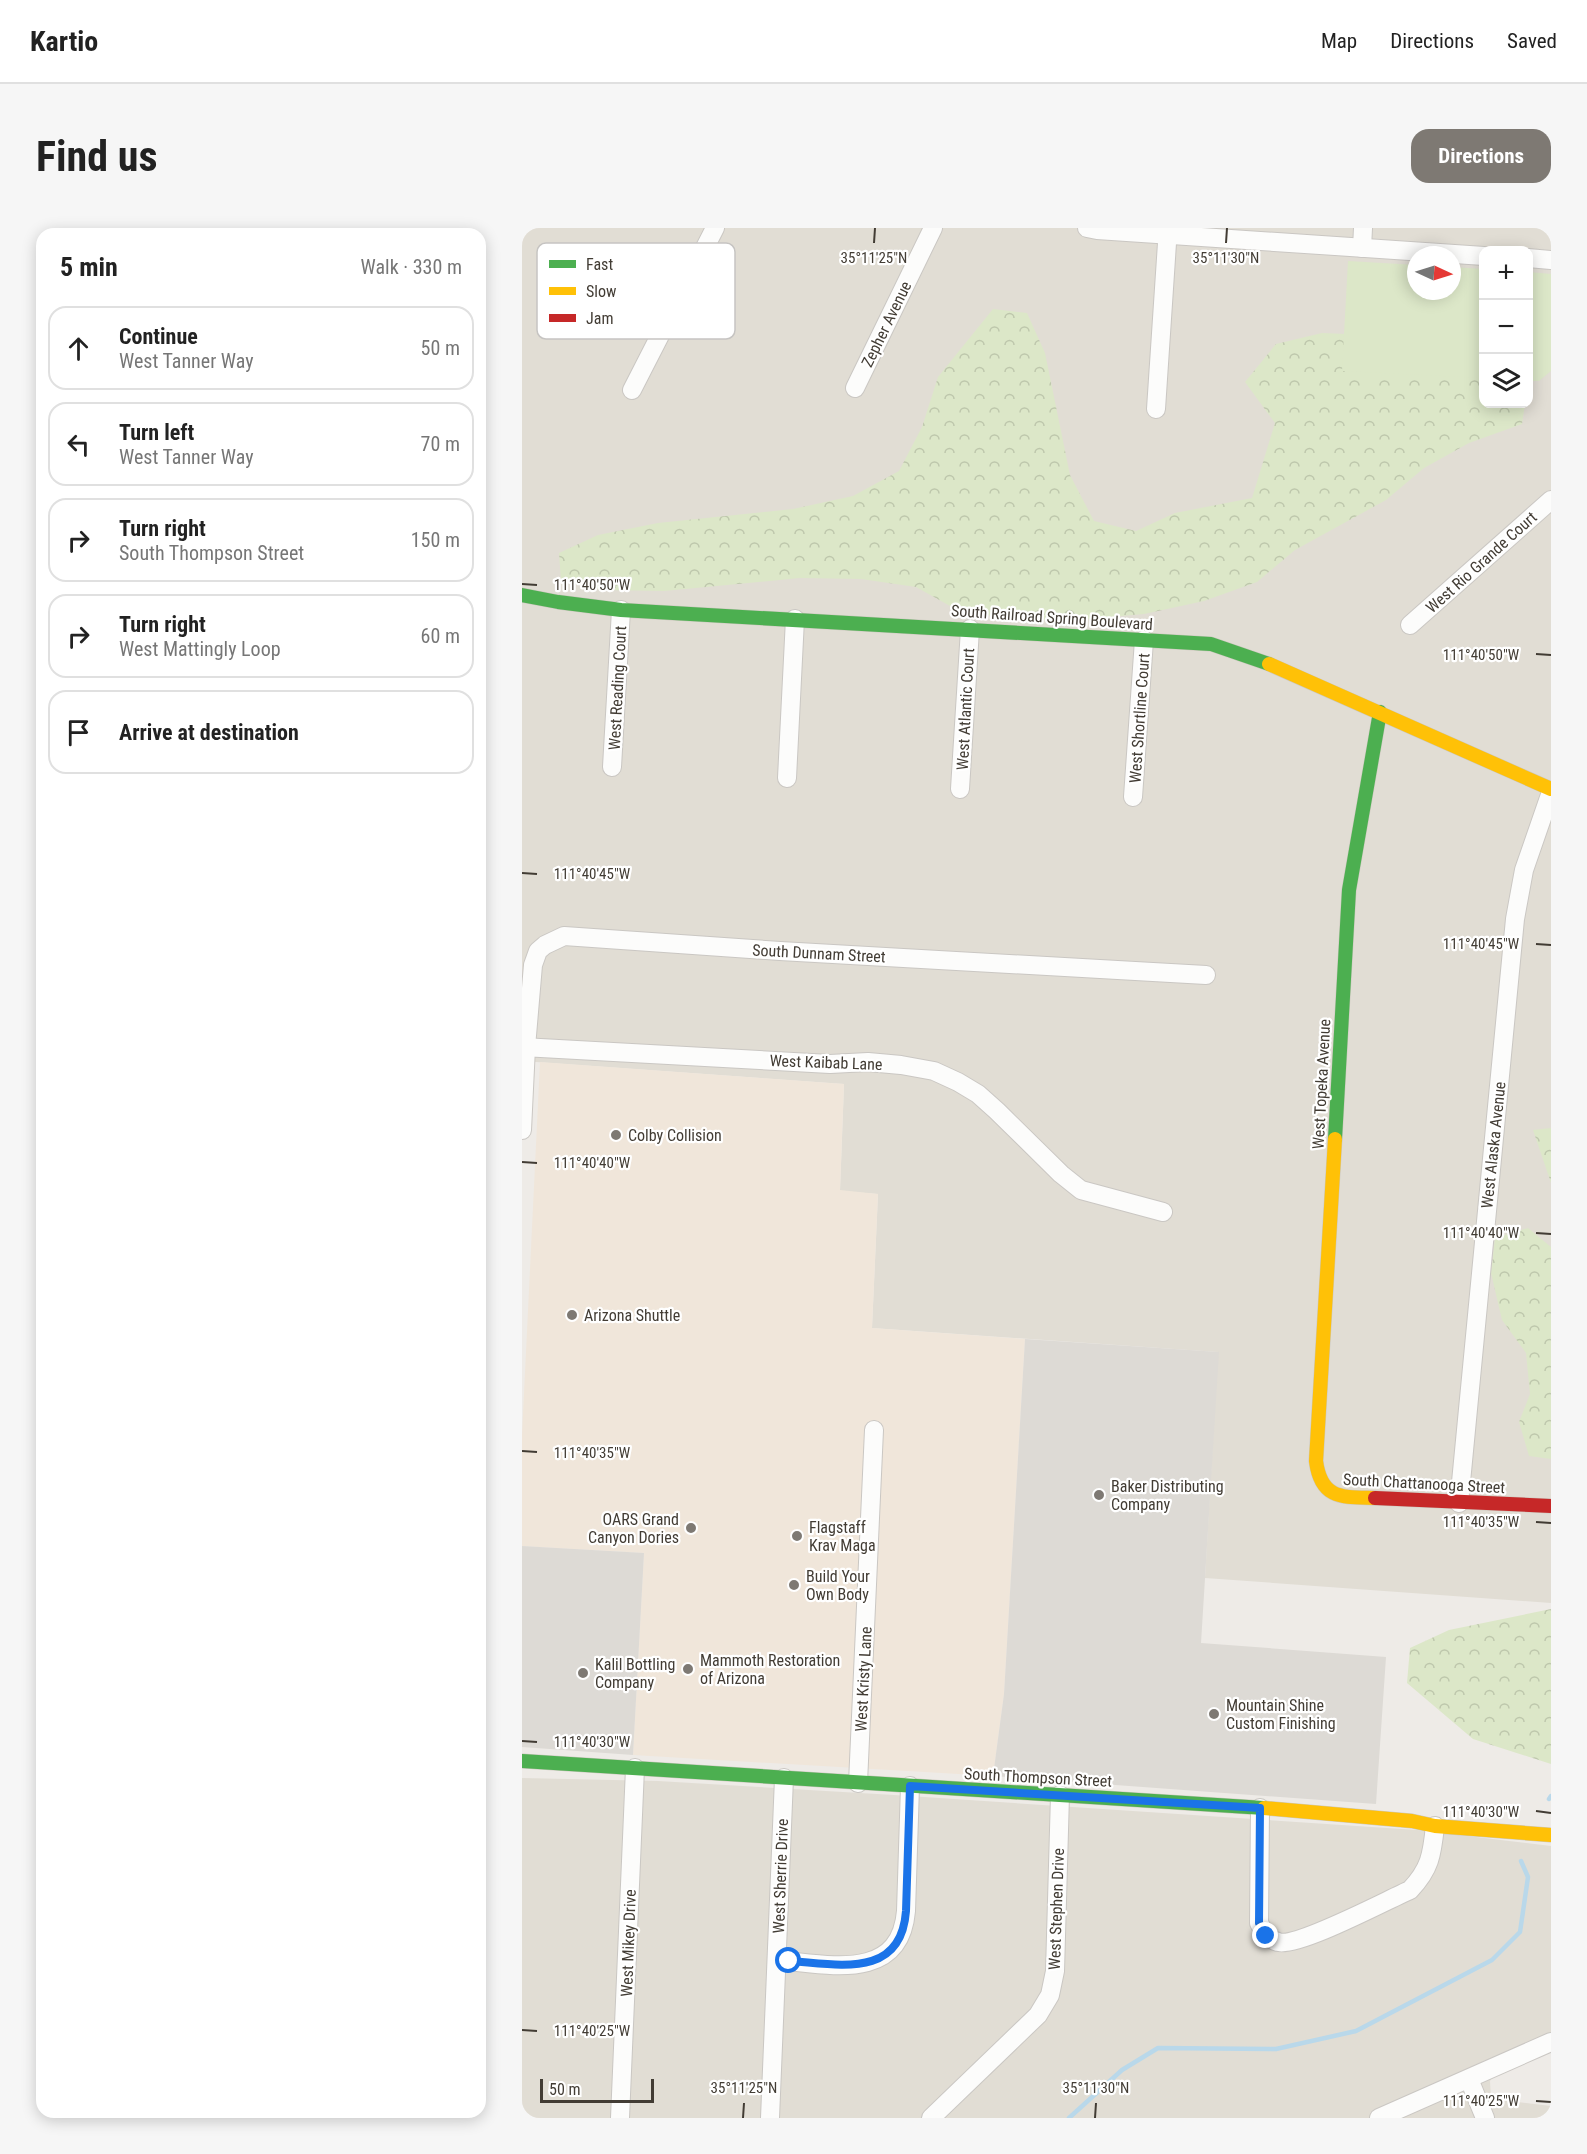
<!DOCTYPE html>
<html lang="en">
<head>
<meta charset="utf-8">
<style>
  :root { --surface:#fff; --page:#f6f6f6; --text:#222; --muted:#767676; --line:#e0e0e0; --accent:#7e7973 }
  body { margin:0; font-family:"Roboto Condensed",sans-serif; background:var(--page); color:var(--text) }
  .controls { position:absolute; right:18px; top:18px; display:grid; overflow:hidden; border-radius:12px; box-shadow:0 3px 15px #0003 }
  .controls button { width:54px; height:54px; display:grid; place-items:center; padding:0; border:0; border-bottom:2px solid var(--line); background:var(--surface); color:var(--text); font:30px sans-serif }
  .compass { position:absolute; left:885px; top:18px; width:54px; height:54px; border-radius:50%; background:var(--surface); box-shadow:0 3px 15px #0003; rotate:94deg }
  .scale { position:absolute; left:18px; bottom:15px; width:114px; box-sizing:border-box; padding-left:6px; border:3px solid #423c34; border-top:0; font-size:16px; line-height:21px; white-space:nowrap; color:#423c34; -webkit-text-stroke:4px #fff; paint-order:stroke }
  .stop { position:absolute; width:18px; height:18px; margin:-14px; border:4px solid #1a73e8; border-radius:50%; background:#fff }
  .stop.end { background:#1a73e8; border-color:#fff; box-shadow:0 2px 6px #0008 }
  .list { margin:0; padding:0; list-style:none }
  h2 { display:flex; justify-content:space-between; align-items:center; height:78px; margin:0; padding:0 24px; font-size:26px }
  h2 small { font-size:20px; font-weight:400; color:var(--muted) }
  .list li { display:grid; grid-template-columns:39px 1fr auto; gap:18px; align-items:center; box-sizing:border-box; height:84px; margin:0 12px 12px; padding:0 12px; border:2px solid var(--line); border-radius:18px }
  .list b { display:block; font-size:22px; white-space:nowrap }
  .list p { margin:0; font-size:20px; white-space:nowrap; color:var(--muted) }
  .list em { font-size:20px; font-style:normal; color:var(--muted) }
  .icon { flex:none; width:33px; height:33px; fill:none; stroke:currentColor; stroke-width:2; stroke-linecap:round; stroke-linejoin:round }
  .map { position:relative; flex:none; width:1029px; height:1890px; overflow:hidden; border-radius:18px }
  header { display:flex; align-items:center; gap:36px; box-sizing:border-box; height:84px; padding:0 30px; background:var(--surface); border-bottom:2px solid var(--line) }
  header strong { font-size:28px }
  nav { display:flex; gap:33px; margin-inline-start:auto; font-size:21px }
  .intro { display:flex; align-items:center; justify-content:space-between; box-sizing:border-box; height:144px; padding:0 36px }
  h1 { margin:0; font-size:42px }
  .button { padding:15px 27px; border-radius:18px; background:var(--accent); color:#fff; font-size:21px; font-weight:700 }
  main { display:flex; gap:36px; padding:0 36px }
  aside { flex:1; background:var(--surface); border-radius:18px; box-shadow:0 3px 15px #0003 }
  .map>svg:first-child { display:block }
  .residential { fill:#e1ddd4; fill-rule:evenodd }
  .commercial { fill:#f0e6da }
  .industrial { fill:#dddad5 }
  .forest { fill:url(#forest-crowns) }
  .park { fill:#dce7c8 }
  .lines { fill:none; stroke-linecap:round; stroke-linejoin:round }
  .stream { stroke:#b9d8ea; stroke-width:4.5 }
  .street-casing { stroke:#cac7c3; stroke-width:20 }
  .fast-casing { stroke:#ccc8be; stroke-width:15 }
  .slow-casing { stroke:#ccc8be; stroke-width:15 }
  .jam-casing { stroke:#ccc8be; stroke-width:15 }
  .street { stroke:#fcfcfb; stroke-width:18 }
  .fast { stroke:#4caf50; stroke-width:14 }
  .slow { stroke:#ffc107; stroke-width:14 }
  .jam { stroke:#c62828; stroke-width:14 }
  .route { stroke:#1a73e8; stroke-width:8 }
  .ticks { fill:none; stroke:#423c34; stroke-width:2 }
  .poi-dot { fill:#7e7973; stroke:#fff; stroke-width:2 }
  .labels { text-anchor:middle; stroke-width:4.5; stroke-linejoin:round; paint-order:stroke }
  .street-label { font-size:16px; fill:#423c34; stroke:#fff }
  .poi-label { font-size:16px; fill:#423c34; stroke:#fff; text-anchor:start }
  .key { fill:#fff; stroke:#c6c4c2; stroke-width:1.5 }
  .key-label { font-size:16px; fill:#423c34 }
  .ticks-label { font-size:15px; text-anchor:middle; fill:#423c34; stroke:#fff; stroke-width:4.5; stroke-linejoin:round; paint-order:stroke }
</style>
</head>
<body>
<header>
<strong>Kartio</strong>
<nav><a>Map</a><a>Directions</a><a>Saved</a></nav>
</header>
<div class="intro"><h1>Find us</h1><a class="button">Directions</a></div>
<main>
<aside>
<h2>5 min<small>Walk · 330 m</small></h2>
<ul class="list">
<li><svg class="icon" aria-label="ahead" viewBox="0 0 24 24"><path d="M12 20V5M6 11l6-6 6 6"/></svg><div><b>Continue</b><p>West Tanner Way</p></div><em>50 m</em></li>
<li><svg class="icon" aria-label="left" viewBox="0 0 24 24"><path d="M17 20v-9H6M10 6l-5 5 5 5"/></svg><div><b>Turn left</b><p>West Tanner Way</p></div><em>70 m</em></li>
<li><svg class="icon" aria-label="right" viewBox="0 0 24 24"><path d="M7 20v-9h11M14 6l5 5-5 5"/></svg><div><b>Turn right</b><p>South Thompson Street</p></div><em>150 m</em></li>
<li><svg class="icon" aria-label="right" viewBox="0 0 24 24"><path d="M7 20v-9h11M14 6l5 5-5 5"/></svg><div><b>Turn right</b><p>West Mattingly Loop</p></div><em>60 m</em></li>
<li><svg class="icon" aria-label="arrive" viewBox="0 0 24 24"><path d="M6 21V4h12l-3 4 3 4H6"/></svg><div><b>Arrive at destination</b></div></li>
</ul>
</aside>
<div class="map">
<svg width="1029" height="1890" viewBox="0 0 1029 1890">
  <defs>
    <pattern id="forest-crowns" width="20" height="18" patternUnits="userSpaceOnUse" patternTransform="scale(1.5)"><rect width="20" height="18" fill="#dce7c8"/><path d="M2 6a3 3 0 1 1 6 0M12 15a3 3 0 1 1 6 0" fill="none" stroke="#bec7ac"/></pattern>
  </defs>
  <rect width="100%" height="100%" fill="#eeebe7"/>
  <g class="residential">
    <path d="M 0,0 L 1029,0 L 1029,1375 L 683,1350 L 696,1124 L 350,1100 L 356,966 L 318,963 L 322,856 L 0,833 ZM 962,22 L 1006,22 L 1006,176 L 962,176 ZM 894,27 L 930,27 L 930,63 L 894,63 Z"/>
    <path d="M 0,1550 L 136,1553 L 372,1567 L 895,1602 L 1029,1618 L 1029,1804 L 989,1823 L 968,1853 L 969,1871 L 1029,1878 L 1029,1890 L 0,1890 Z"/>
  </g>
  <path class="commercial" d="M 18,834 L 322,856 L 318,962 L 356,966 L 350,1100 L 503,1111 L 482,1466 L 471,1548 L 111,1527 L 122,1325 L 0,1318 L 0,1207 Z"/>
  <g class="industrial">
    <path d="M 503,1111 L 697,1124 L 679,1415 L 864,1429 L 854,1576 L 471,1548 L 482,1466 Z"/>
    <path d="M 0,1318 L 122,1325 L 111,1527 L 0,1519 Z"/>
  </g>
  <g class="forest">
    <path d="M 471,81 L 505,85 L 523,125 L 548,247 L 572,293 L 614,303 L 653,285 L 730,270 L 753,195 L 723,154 L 754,116 L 800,105 L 848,107 L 961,144 L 962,176 L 1003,176 L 1000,196 L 947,215 L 902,240 L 864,272 L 773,322 L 735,354 L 682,373 L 622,386 L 554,392 L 493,391 L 437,383 L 394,359 L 339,351 L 278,350 L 142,363 L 81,362 L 39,353 L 37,325 L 76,307 L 136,295 L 271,281 L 331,268 L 377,243 L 400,199 L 416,149 Z"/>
    <path d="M 1029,900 L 1029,955 L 1011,902 Z"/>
    <path d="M 1006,1000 L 1029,1019 L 1029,1231 L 1007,1228 L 997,1194 L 1008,1166 L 1004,1125 L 980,1092 L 969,1045 L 973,1010 Z"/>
    <path d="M 1029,1381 L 1029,1536 L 951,1511 L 885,1455 L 888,1420 L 927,1402 Z"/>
  </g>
  <g class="park">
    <path d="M 826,33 L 894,37 L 894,63 L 930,63 L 930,39 L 961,41 L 961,150 L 820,143 Z"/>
    <path d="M 1007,44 L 1029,46 L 1029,143 L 1017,153 L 1007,153 Z"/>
  </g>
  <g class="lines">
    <g class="stream">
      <path d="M 1027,1571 L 1029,1568"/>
      <path d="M 547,1890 L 600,1842 L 636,1820 L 754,1821 L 834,1803 L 970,1732 L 998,1704 L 1006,1649 L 999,1633"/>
    </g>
    <g class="street-casing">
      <g id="street">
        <path d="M 565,0 L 575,2 L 962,28"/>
        <path d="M 840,20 L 841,0"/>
        <path d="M 1006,30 L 1029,32"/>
        <path d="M 333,160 L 411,0"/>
        <path d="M 110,162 L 193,0"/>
        <path d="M 634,181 L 646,0"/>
        <path d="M 888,397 L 1029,272"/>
        <path d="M 90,539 L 99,382"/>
        <path d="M 265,550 L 273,391"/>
        <path d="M 438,561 L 448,401"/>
        <path d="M 611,569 L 622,412"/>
        <path d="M 0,819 L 308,836 L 346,834 L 379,837 L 412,843 L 436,854 L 456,866 L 475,883 L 539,946 L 559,962 L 641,984"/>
        <path d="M 0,902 L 4,819 L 11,737 L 16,723 L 23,717 L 42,708 L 258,723 L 684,747"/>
        <path d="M 937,1275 L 993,691 L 1002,642 L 1029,564"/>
        <path d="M 336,1555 L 352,1202"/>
        <path d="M 738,1580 L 737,1695 C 742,1704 745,1711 756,1714 C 775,1720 865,1672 888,1662 C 908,1641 910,1627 913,1598"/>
        <path d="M 255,1732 C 305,1736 378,1755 384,1683 L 388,1558"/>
        <path d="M 947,1851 L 963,1890"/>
        <path d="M 98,1890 L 113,1540"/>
        <path d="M 248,1890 L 262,1550"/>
        <path d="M 409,1890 L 516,1787 L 528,1767 L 533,1743 L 538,1567"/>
        <path d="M 857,1890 L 1029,1814"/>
      </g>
    </g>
    <g class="fast-casing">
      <g id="fast">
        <path d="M 0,367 L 36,374 L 99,382 L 689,416 L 747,436"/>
        <path d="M 813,911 L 827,662 L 858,484"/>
        <path d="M 0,1533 L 742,1580"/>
      </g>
    </g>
    <g class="slow-casing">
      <g id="slow">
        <path d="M 747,436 L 1029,561"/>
        <path d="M 813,911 L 794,1233 C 799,1272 821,1269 853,1270"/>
        <path d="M 742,1580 L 890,1593 L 913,1598 L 1029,1607"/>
      </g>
    </g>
    <g class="jam-casing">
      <path id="jam" d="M 853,1270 L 1029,1278"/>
    </g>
    <use href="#street" class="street"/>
    <use href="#fast" class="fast"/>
    <use href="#slow" class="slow"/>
    <use href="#jam" class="jam"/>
  </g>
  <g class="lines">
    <path class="route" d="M 267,1733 C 315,1736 379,1752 384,1683 L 388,1558 L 738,1580 L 737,1695 L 744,1708"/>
  </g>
  <path class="ticks" d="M 352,15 L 353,0M 704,15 L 705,0M 0,356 L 15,357M 1014,426 L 1029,427M 0,645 L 15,646M 1014,716 L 1029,717M 0,934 L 15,935M 1014,1005 L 1029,1006M 0,1223 L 15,1224M 1014,1294 L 1029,1295M 0,1513 L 15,1514M 1014,1583 L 1029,1585M 0,1802 L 15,1803M 1014,1873 L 1029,1874M 221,1890 L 222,1875M 573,1890 L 574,1875"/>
  <g class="poi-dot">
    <circle cx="94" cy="907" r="6"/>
    <circle cx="50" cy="1087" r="6"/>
    <circle cx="577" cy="1267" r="6"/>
    <circle cx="169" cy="1300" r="6"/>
    <circle cx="275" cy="1308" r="6"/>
    <circle cx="272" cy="1357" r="6"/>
    <circle cx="166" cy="1441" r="6"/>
    <circle cx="61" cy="1445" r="6"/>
    <circle cx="692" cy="1486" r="6"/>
  </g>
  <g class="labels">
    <g class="street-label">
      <text transform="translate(364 96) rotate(-64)" y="6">Zepher Avenue</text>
      <text transform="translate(959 334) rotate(-42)" y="6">West Rio Grande Court</text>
      <text transform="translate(530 389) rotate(4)" y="6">South Railroad Spring Boulevard</text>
      <text transform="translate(95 460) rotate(-87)" y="6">West Reading Court</text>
      <text transform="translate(443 481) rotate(-87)" y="6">West Atlantic Court</text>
      <text transform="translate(617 490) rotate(-86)" y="6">West Shortline Court</text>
      <text transform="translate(297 725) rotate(3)" y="6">South Dunnam Street</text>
      <text transform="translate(304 834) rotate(2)" y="6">West Kaibab Lane</text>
      <text transform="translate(799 856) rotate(-87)" y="6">West Topeka Avenue</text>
      <text transform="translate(971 917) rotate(-84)" y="6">West Alaska Avenue</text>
      <text transform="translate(902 1255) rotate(3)" y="6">South Chattanooga Street</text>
      <text transform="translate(341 1451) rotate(-87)" y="6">West Kristy Lane</text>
      <text transform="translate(516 1549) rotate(3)" y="6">South Thompson Street</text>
      <text transform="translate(258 1648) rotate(-88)" y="6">West Sherrie Drive</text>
      <text transform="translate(534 1681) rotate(-88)" y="6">West Stephen Drive</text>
      <text transform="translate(106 1715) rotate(-88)" y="6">West Mikey Drive</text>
    </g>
    <g class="poi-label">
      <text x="106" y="913">Colby Collision</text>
      <text x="62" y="1093">Arizona Shuttle</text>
      <text x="589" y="1264">Baker Distributing<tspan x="589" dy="18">Company</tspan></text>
      <text x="157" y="1297" text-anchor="end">OARS Grand<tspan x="157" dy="18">Canyon Dories</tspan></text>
      <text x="287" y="1305">Flagstaff<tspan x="287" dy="18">Krav Maga</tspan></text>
      <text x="284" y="1354">Build Your<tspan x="284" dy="18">Own Body</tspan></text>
      <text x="178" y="1438">Mammoth Restoration<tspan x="178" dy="18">of Arizona</tspan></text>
      <text x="73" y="1442">Kalil Bottling<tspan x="73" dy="18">Company</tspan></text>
      <text x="704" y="1483">Mountain Shine<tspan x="704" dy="18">Custom Finishing</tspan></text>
    </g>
  </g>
  <rect x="15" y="15" width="198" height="96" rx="9" class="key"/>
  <rect x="27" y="32" width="27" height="8" fill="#4caf50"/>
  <rect x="27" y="59" width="27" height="8" fill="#ffc107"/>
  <rect x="27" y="86" width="27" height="8" fill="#c62828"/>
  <g class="key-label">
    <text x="64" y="42">Fast</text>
    <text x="64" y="69">Slow</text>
    <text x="64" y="96">Jam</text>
  </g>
  <g class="ticks-label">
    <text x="352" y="35">35°11'25"N</text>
    <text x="704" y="35">35°11'30"N</text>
    <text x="70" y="362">111°40'50"W</text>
    <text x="959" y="432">111°40'50"W</text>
    <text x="70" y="651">111°40'45"W</text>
    <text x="959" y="721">111°40'45"W</text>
    <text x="70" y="940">111°40'40"W</text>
    <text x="959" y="1010">111°40'40"W</text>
    <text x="70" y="1230">111°40'35"W</text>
    <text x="959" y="1299">111°40'35"W</text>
    <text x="70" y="1519">111°40'30"W</text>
    <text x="959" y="1589">111°40'30"W</text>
    <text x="70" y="1808">111°40'25"W</text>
    <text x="222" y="1865">35°11'25"N</text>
    <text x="574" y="1865">35°11'30"N</text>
    <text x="959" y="1878">111°40'25"W</text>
  </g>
</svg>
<div class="controls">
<button>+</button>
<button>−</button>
<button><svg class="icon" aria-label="layers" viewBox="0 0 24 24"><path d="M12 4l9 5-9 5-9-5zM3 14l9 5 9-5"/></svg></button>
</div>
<svg class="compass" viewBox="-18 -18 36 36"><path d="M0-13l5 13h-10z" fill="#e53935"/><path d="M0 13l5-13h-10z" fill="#767676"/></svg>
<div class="scale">50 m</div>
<div class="stop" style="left:267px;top:1733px"></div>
<div class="stop end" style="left:744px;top:1708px"></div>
</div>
</main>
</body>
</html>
